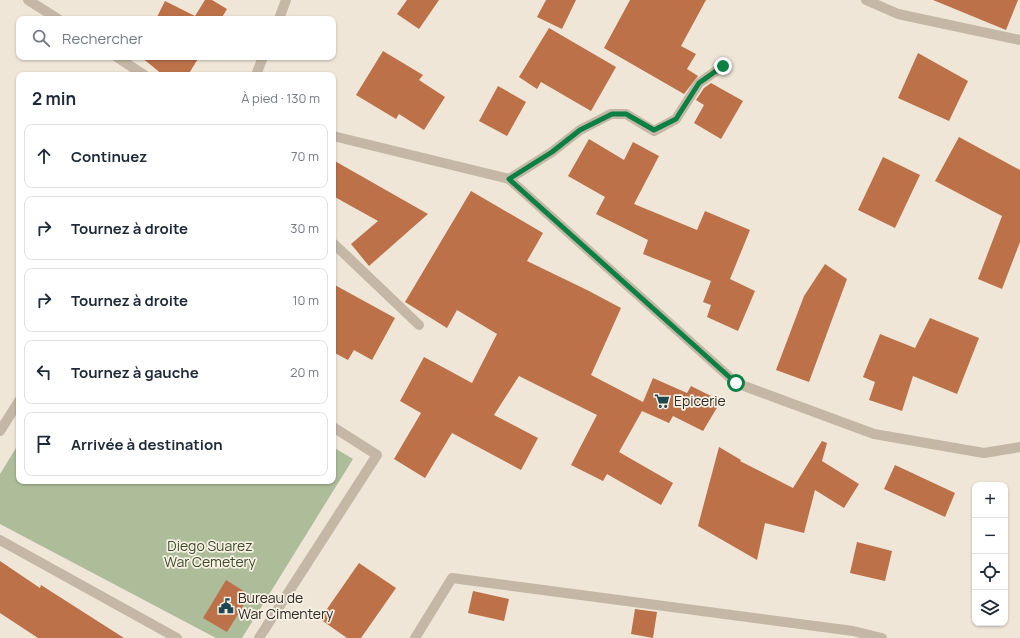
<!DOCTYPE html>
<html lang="fr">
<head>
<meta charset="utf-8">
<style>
  :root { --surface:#fff; --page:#f2f2f3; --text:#1f2937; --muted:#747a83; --line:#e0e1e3 }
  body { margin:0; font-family:Manrope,sans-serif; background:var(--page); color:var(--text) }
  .controls { position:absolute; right:12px; bottom:12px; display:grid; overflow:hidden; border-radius:8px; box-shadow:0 1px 3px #0004 }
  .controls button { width:36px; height:36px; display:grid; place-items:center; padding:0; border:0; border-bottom:1px solid var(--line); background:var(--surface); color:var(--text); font:20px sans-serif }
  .stop { position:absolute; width:12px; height:12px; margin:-9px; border:3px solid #0b8043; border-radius:50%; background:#fff }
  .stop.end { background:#0b8043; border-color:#fff; box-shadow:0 1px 4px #0008 }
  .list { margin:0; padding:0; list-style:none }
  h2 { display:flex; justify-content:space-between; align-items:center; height:52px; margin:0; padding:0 16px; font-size:17px }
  h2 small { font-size:13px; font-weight:400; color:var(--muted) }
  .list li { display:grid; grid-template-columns:26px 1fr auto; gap:12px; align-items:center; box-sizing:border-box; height:64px; margin:0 8px 8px; padding:0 8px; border:1px solid var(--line); border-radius:8px }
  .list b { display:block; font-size:15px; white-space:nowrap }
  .list em { font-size:13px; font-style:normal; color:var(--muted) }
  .icon { flex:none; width:22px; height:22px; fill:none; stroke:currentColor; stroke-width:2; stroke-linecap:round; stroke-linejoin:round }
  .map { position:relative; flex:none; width:1020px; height:638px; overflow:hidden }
  .search { position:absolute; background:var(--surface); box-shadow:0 1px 3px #0004; left:16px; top:16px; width:320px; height:44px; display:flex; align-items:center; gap:10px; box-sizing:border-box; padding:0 14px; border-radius:8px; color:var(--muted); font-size:15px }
  .panel { position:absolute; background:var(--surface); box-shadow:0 1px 3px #0004; left:16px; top:72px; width:320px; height:412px; border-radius:8px }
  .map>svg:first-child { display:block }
  .green { fill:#adbc99 }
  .building { fill:#bc7148 }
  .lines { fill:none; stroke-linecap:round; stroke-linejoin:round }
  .street { stroke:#c5b7a5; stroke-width:10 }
  .route { stroke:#0b8043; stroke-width:5 }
  .labels { text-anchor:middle; stroke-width:3.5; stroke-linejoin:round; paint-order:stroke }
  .poi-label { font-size:14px; fill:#322b26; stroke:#f7f0e4; text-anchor:start }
  .park-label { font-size:14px; fill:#3e4e2c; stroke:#f7f0e4 }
</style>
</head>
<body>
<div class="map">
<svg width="1020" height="638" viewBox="0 0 1020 638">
  <rect width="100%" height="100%" fill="#efe6d8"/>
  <path class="green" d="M 19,443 L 19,481 L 333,481 L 333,447 L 353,459 L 242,638 L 216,638 L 0,524 L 0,474 Z"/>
  <g class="building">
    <path d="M 205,0 L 212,0 L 227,9 L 221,19 L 156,19 L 165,1 L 195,16 Z"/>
    <path d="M 407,0 L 439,0 L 419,29 L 397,14 Z"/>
    <path d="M 546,0 L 576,0 L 562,29 L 537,17 Z"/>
    <path d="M 630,0 L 706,0 L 681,46 L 696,54 L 687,69 L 698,76 L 684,94 L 604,48 Z"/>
    <path d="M 933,0 L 1018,0 L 1006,30 Z"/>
    <path d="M 549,28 L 616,67 L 591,111 L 541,82 L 537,89 L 519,77 Z"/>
    <path d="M 383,51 L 423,75 L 419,80 L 445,97 L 424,130 L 399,114 L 396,119 L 356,95 Z"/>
    <path d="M 918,53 L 968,81 L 949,121 L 898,98 Z"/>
    <path d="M 141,57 L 199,57 L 188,75 L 163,75 Z"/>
    <path d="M 711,83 L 743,101 L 721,139 L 694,123 L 704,105 L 696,100 L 704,88 Z"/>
    <path d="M 498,86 L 526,102 L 507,136 L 479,121 Z"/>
    <path d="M 959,137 L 1020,170 L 1020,242 L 1002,289 L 978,279 L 1002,216 L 935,181 Z"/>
    <path d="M 589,139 L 624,160 L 633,142 L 659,156 L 634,204 L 697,230 L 705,211 L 750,230 L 730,279 L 755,291 L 738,331 L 707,317 L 711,305 L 703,302 L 711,281 L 643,254 L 648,240 L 596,214 L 605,197 L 568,176 Z"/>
    <path d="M 883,157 L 920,175 L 895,228 L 858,210 Z"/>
    <path d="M 333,160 L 428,214 L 369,266 L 351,244 L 378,221 L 333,196 Z"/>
    <path d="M 471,191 L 543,233 L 527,261 L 587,290 L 621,308 L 591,375 L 643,402 L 653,378 L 687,393 L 691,386 L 721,401 L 703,431 L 673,416 L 669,423 L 642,411 L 619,452 L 673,483 L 661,505 L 607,474 L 603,481 L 571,465 L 597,415 L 519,376 L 494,415 L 538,438 L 521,470 L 452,433 L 425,478 L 394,459 L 421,413 L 400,401 L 424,357 L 472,383 L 497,334 L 457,310 L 447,328 L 405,302 Z"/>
    <path d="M 825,264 L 847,279 L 809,382 L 776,370 L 804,296 Z"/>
    <path d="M 333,284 L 395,318 L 372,360 L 354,350 L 348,360 L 333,352 Z"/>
    <path d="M 930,318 L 979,338 L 957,394 L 913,376 L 902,411 L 869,400 L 875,382 L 863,377 L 880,334 L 915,348 Z"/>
    <path d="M 822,441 L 827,443 L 822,461 L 859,484 L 844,508 L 815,490 L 804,533 L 765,523 L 757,560 L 698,526 L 719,447 L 741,460 L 740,461 L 793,488 Z"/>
    <path d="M 895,465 L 955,493 L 945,517 L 884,489 Z"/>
    <path d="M 857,542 L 892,551 L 885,581 L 850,573 Z"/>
    <path d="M 0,561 L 40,588 L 41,585 L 124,638 L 38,638 L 0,613 Z"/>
    <path d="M 359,563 L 396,588 L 361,638 L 347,638 L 320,619 Z"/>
    <path d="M 226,580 L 250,595 L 227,632 L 203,618 Z"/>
    <path d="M 473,591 L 509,599 L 504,621 L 468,613 Z"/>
    <path d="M 635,609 L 657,612 L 653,638 L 631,634 Z"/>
  </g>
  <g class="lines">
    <g class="street">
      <path d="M 28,0 L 58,19"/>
      <path d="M 866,0 L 898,14 L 1020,40"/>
      <path d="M 279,19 L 286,0"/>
      <path d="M 117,57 L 144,75"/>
      <path d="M 256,75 L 263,57"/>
      <path d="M 333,136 L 509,179 L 736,383 L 874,434 L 984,453 L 1020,447"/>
      <path d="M 509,179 L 552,152 L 580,130 L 611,114 L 626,114 L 654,131 L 676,119 L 699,83 L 723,66"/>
      <path d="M 333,243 L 419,325"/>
      <path d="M 0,431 L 19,401"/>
      <path d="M 0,540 L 177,638"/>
      <path d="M 259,638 L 377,455 L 333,427"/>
      <path d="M 415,638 L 452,578 L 853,631 L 882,638"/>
    </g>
  </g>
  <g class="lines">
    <path class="route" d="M 723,66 L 699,83 L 676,119 L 654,130 L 626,114 L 612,114 L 580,130 L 552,152 L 509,179 L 736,383"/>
  </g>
  <defs>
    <g id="supermarket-bare" transform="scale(1.2)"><path d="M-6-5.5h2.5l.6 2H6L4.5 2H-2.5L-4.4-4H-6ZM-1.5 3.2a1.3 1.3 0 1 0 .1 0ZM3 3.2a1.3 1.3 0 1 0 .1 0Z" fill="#1f4750" stroke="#f7f0e4" stroke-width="2.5" paint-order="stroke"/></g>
    <g id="civic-bare" transform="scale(1.2)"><path d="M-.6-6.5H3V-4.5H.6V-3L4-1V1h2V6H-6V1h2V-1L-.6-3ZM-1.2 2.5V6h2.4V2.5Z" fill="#1f4750" stroke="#f7f0e4" stroke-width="2.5" paint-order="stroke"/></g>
  </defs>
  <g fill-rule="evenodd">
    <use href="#supermarket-bare" x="662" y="401"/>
    <use href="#civic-bare" x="226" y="606"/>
  </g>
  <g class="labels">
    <g class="poi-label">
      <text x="674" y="406">Epicerie</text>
      <text x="238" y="603">Bureau de<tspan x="238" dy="16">War Cimentery</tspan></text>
    </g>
    <g class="park-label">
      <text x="210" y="551">Diego Suarez<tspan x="210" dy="16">War Cemetery</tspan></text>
    </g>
  </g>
</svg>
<div class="controls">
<button>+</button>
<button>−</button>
<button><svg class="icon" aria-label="locate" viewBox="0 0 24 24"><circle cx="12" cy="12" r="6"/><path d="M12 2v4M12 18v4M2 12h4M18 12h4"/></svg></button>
<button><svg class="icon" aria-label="layers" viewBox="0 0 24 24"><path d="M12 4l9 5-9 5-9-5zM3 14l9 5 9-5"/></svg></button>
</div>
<div class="stop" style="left:736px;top:383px"></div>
<div class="stop end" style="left:723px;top:66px"></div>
<div class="search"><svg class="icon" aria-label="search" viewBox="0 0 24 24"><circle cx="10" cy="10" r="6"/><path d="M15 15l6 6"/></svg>Rechercher</div>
<section class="panel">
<h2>2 min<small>À pied · 130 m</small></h2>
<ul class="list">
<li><svg class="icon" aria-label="ahead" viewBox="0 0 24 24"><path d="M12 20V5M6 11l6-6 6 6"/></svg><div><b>Continuez</b></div><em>70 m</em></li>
<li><svg class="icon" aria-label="right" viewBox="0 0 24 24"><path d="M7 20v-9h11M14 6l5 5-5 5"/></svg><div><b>Tournez à droite</b></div><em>30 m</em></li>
<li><svg class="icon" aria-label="right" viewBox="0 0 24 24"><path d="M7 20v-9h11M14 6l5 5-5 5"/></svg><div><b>Tournez à droite</b></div><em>10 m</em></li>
<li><svg class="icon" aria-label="left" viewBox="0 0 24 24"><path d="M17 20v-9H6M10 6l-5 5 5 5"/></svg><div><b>Tournez à gauche</b></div><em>20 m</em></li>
<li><svg class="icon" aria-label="arrive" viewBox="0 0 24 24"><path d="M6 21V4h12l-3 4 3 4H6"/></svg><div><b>Arrivée à destination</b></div></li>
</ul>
</section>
</div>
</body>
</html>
